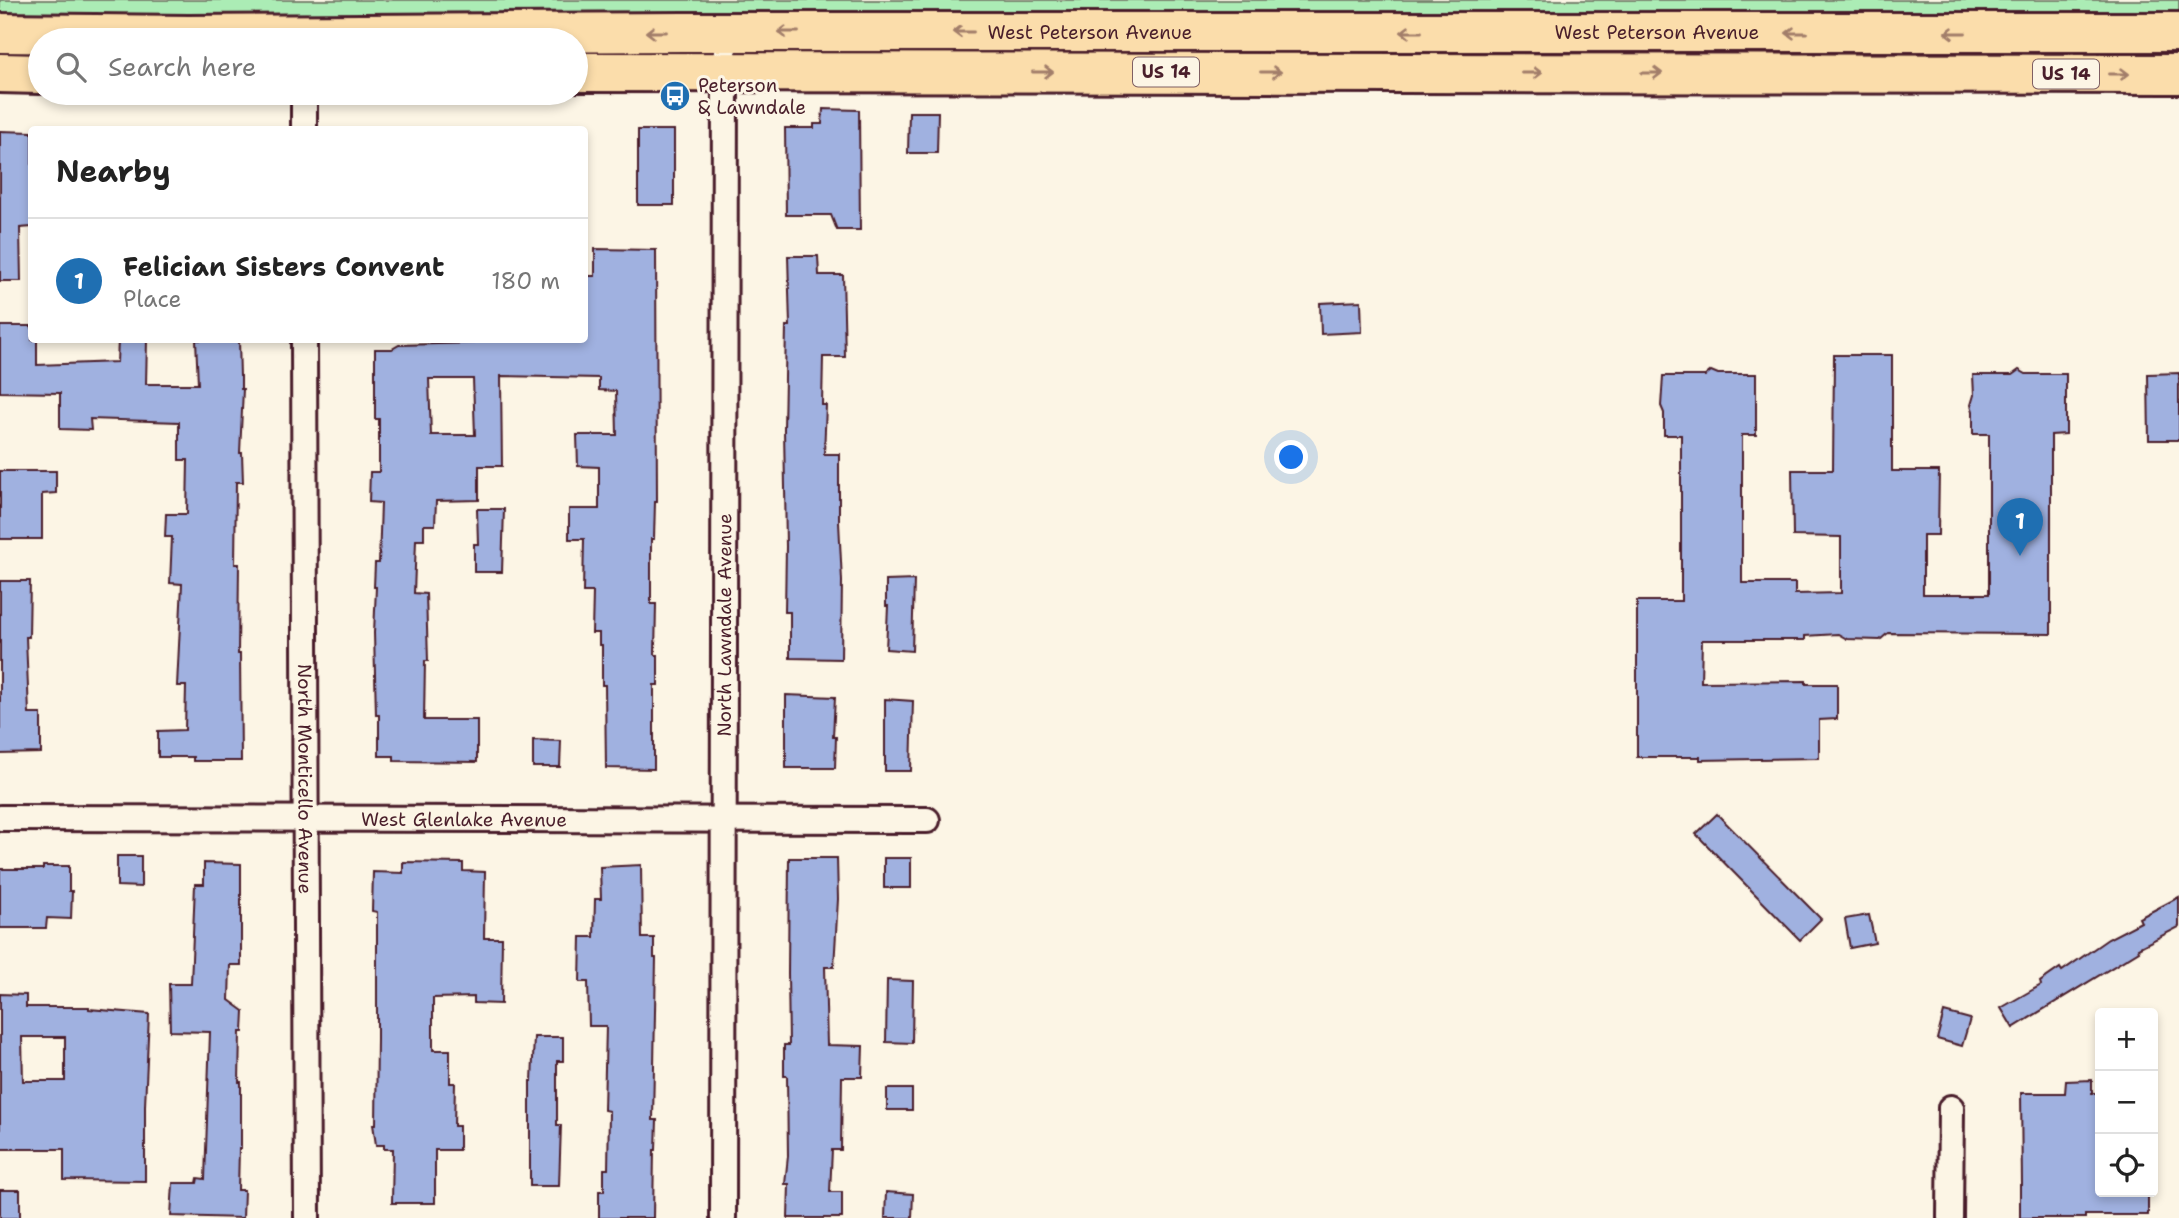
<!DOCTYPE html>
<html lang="en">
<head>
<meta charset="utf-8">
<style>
  :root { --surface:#fff; --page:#f2f2f2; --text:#222; --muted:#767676; --line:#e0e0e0; --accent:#1f6fb2 }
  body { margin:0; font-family:"Shantell Sans",sans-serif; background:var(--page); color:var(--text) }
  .controls { position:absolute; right:21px; bottom:21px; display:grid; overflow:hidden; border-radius:7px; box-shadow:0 4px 10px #0003 }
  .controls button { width:63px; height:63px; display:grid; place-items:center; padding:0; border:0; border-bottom:2px solid var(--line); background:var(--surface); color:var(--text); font:35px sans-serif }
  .you { position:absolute; left:1292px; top:458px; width:24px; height:24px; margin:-18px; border:5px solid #fff; border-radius:50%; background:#1a73e8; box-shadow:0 0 0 10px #1a73e833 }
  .badge { display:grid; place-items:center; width:46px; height:46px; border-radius:50%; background:var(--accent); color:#fff; font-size:23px; font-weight:700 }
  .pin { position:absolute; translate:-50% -58px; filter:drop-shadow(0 2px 4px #0008) }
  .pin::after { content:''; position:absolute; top:37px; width:24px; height:21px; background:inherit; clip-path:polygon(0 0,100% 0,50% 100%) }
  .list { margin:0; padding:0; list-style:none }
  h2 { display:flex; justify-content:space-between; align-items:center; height:91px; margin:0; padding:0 28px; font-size:30px }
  h2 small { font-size:23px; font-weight:400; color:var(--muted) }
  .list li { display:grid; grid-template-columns:46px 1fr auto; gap:21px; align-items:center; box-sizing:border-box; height:126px; padding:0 28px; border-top:2px solid var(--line) }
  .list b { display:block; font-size:26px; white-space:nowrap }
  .list p { margin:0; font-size:23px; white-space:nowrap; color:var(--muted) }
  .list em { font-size:23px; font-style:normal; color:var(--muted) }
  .icon { flex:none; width:38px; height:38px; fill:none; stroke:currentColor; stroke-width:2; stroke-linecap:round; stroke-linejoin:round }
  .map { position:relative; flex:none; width:2179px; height:1218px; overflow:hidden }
  .search { position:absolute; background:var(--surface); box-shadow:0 4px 10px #0003; left:28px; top:28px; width:560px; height:77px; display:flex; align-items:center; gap:18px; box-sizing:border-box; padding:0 24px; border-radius:38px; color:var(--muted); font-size:26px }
  .panel { position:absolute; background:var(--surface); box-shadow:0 4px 10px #0003; left:28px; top:126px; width:560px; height:217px; border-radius:7px }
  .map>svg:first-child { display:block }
  .green { fill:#abecb5; stroke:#7a8670; stroke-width:2 }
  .building { fill:#a0b1e0; stroke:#4a1f2b; stroke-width:2; fill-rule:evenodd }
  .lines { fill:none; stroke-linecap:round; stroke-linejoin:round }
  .street-casing { stroke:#4a1f2b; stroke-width:30 }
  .primary-casing { stroke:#4a1f2b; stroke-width:44 }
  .street { stroke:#fcf5e5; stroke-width:24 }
  .primary { stroke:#fbddab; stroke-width:38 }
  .oneway { stroke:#a27e6b }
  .labels { text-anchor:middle; stroke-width:6; stroke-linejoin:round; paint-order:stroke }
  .shield { fill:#fcf5e5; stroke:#7f5f63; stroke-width:2 }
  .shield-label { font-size:18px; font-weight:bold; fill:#4a1f2b }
  .street-label { font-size:19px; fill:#4a1f2b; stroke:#fcf5e5 }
  .poi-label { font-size:19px; fill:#4a1f2b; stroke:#fcf5e5; text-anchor:start }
</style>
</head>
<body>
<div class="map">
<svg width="2179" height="1218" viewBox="0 0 2179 1218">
  <rect width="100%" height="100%" fill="#fcf5e5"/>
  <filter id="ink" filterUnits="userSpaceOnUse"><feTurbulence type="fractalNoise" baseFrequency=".0143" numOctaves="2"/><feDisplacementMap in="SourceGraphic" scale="14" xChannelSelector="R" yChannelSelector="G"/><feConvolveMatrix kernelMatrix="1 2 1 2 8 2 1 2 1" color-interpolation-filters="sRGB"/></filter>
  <g filter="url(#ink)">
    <g class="green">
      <rect x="0" y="0" width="2179" height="14"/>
      <path d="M 1696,46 L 1811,51 L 1811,54 L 1806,56 L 1650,57 L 1650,52 Z"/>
      <path d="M 2076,47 L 2179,47 L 2179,58 L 2028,58 L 2028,51 Z"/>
      <path d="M 1425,50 L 1425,53 L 1421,57 L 938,57 L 939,51 Z"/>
    </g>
    <g class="building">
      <path d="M 823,109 L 859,110 L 860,230 L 837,230 L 831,215 L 786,215 L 785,128 L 814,128 L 814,124 L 822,124 Z"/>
      <path d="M 909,112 L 938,112 L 937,153 L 908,153 Z"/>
      <rect x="638" y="130" width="36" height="75"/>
      <path d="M 0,131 L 32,132 L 32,227 L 20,228 L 21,281 L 0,281 Z"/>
      <path d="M 595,249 L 656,250 L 657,502 L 655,502 L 654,539 L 651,539 L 651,604 L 656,604 L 655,655 L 658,655 L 658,685 L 654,685 L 654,769 L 606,768 L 605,685 L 602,685 L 602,645 L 599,645 L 599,633 L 592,633 L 593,592 L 583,592 L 584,539 L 569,539 L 569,509 L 599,509 L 599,467 L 578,466 L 577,435 L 617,435 L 616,391 L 599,390 L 599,378 L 501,376 L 502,466 L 479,466 L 479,500 L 436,501 L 435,525 L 424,525 L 424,540 L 416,540 L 414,593 L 426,594 L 428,661 L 425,661 L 424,720 L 477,720 L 477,762 L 394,761 L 394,756 L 379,756 L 379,715 L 376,715 L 374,633 L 376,587 L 374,587 L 375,563 L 379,563 L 381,503 L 369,502 L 370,472 L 379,472 L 379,419 L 375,419 L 375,349 L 392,349 L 399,345 L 476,343 L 476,340 L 584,340 L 584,276 L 595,276 ZM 429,379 L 473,379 L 475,435 L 431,435 Z"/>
      <path d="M 788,256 L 818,256 L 819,275 L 843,275 L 845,357 L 823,357 L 822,405 L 826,405 L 824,454 L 839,454 L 839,522 L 842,581 L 841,659 L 790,658 L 790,612 L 785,612 L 786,546 L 784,429 L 786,326 L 790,326 Z"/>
      <path d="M 1361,301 L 1362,332 L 1321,334 L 1320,303 Z"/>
      <path d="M 0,326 L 32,326 L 32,340 L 37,340 L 37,365 L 117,362 L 118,340 L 147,340 L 146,384 L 198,384 L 196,340 L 239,340 L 240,376 L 241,376 L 241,389 L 243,389 L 240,453 L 242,453 L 243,482 L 236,482 L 235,564 L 239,564 L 238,654 L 240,654 L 241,761 L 193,761 L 193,757 L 158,757 L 158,731 L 185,730 L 186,686 L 177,686 L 182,584 L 170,583 L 172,537 L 165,537 L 166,514 L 187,514 L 188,460 L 179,460 L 179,422 L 90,419 L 91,430 L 60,429 L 60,393 L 0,392 Z"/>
      <path d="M 1834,355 L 1892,355 L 1892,471 L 1939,471 L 1938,535 L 1923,535 L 1923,594 L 1989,594 L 1989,434 L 1973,434 L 1973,411 L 1971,405 L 1974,395 L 1973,375 L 2012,375 L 2019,370 L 2026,374 L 2066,374 L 2066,434 L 2051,435 L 2051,634 L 1888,633 L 1880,640 L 1847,639 L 1838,634 L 1805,636 L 1805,640 L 1702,640 L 1701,682 L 1806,681 L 1806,684 L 1837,684 L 1837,719 L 1819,720 L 1819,758 L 1700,760 L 1700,757 L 1637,757 L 1637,601 L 1681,601 L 1681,435 L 1664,435 L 1664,413 L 1661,406 L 1663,376 L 1705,376 L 1711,371 L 1718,374 L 1756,374 L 1756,435 L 1742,435 L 1742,583 L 1795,583 L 1795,594 L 1841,593 L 1841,537 L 1793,536 L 1792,470 L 1833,470 Z"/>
      <path d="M 2179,373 L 2179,440 L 2149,440 L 2148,374 Z"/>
      <path d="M 0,471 L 56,471 L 56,493 L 42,494 L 42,539 L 0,539 Z"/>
      <path d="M 477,509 L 504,509 L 502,572 L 474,572 L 474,544 L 478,544 Z"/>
      <path d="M 914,580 L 912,651 L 886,649 L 888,606 L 886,606 L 886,581 Z"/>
      <path d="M 0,581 L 30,581 L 29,637 L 26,637 L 29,714 L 41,714 L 41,753 L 0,754 Z"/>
      <path d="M 786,695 L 835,697 L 833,737 L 836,737 L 835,768 L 786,768 Z"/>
      <path d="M 885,699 L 913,701 L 911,771 L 885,771 Z"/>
      <path d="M 533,740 L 561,741 L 560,767 L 533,767 Z"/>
      <path d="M 1717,814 L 1821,919 L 1800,940 L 1696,834 Z"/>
      <path d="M 117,856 L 141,856 L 141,887 L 117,886 Z"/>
      <path d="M 789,858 L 837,858 L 838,899 L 834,967 L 825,967 L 827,1045 L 863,1046 L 862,1077 L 842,1077 L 841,1150 L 832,1150 L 830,1192 L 842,1192 L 842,1218 L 788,1218 L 789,1184 L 785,1184 L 788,1156 L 787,1076 L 784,1076 L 784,1045 L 789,1045 L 788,973 Z"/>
      <rect x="884" y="858" width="27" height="30"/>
      <path d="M 403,862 L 463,863 L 463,871 L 485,872 L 484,938 L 502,938 L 501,1004 L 474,1003 L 474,997 L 433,998 L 433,1050 L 450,1050 L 450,1083 L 455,1083 L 454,1126 L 459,1126 L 459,1150 L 435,1150 L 435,1203 L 392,1203 L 393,1149 L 384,1149 L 384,1145 L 376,1145 L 373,1124 L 376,1124 L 377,1039 L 377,912 L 372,911 L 373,872 L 403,873 Z"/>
      <path d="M 204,863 L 241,864 L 241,965 L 230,965 L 229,1000 L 244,1011 L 243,1032 L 240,1032 L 239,1082 L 241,1082 L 241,1149 L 239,1149 L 238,1190 L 244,1190 L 243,1218 L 171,1216 L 173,1183 L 197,1183 L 198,1178 L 205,1179 L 210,1032 L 170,1031 L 169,984 L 191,984 L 195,884 L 204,884 Z"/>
      <path d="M 641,865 L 642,938 L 654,938 L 654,958 L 656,958 L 653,1120 L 657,1120 L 656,1150 L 654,1150 L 653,1218 L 599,1218 L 599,1191 L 604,1191 L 604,1169 L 608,1169 L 609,1111 L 604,1110 L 606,1026 L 589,1026 L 588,982 L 580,982 L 581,937 L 594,937 L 595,899 L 601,899 L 600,867 Z"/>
      <path d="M 43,866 L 69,866 L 69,891 L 72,891 L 71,919 L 47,918 L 46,928 L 0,928 L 0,869 L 43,869 Z"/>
      <path d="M 2179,897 L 2179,927 L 2138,948 L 2139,951 L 2013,1028 L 2001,1008 L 2041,985 L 2040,982 L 2060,968 L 2062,971 L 2108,939 L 2141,922 L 2139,918 Z"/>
      <path d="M 1869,915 L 1875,943 L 1850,948 L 1845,919 Z"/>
      <path d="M 887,980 L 913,981 L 912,1043 L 886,1042 Z"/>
      <path d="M 0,994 L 26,995 L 26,1007 L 89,1007 L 89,1009 L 149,1014 L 145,1106 L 145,1181 L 64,1180 L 64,1149 L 0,1149 ZM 22,1037 L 65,1037 L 65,1081 L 23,1081 Z"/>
      <path d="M 1944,1012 L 1970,1019 L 1962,1046 L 1937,1039 Z"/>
      <path d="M 534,1037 L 563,1037 L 563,1061 L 557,1061 L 557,1125 L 561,1125 L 559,1186 L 530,1186 L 530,1081 L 532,1081 Z"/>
      <path d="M 2092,1080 L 2092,1093 L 2100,1093 L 2100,1192 L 2148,1192 L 2148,1215 L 2085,1215 L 2085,1218 L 2020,1218 L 2020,1185 L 2022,1185 L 2021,1093 L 2065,1093 L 2066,1081 Z"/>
      <rect x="887" y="1089" width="25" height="21"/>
      <rect x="0" y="1190" width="20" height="28"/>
      <path d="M 886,1192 L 913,1194 L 912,1218 L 885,1218 Z"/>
    </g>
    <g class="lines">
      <g class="street-casing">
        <g id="street">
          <path d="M 304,93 L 304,130"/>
          <path id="s1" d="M 304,340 L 307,1218"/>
          <path id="s2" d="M 0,818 L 927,820"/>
          <path id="s3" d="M 723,1218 L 725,57"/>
          <path d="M 1950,1218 L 1951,1108"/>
        </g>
      </g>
      <g class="primary-casing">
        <g id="primary">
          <path id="s4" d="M 0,33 L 188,35 L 684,32 L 2179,32"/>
          <path d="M 576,72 L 2179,74"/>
          <path d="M 0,73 L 40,74"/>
        </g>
      </g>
      <use href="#street" class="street"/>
      <use href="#primary" class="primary"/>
    </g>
    <defs><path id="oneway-shaft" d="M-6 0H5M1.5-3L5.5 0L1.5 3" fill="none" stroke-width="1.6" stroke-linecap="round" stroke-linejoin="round" transform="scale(1.75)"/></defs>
    <g class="oneway">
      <use href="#oneway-shaft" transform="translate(656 32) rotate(180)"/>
      <use href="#oneway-shaft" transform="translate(788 32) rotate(180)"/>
      <use href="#oneway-shaft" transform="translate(963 32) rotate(-180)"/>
      <use href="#oneway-shaft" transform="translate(1411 32) rotate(-180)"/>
      <use href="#oneway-shaft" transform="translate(1796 33) rotate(180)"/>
      <use href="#oneway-shaft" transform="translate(1955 33) rotate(180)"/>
      <use href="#oneway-shaft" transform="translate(1043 72)"/>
      <use href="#oneway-shaft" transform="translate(1271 72)"/>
      <use href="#oneway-shaft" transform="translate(1532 73)"/>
      <use href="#oneway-shaft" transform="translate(1652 73)"/>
      <use href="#oneway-shaft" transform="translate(2119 74)"/>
    </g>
  </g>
  <defs>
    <g id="bus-disc" transform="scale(1.575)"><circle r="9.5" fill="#1f6fb2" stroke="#fcf5e5"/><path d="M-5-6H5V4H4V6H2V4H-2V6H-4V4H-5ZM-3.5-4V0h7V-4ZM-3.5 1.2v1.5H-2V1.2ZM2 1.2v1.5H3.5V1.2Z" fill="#fff"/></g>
  </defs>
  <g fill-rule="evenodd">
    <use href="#bus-disc" x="675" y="96"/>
  </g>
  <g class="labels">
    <g class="shield">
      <rect x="1133" y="57.5" width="66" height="29" rx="5"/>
      <rect x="2033" y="59.5" width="66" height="29" rx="5"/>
    </g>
    <g class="shield-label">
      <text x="1166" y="78">US 14</text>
      <text x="2066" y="80">US 14</text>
    </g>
    <g class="street-label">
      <text dy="7" stroke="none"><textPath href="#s4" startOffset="1090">West Peterson Avenue</textPath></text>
      <text dy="7" stroke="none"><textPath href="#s4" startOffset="1657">West Peterson Avenue</textPath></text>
      <text dy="7" stroke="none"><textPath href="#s3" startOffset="593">North Lawndale Avenue</textPath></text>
      <text dy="7" stroke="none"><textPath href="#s1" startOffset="439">North Monticello Avenue</textPath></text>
      <text dy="7" stroke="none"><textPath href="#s2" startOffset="464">West Glenlake Avenue</textPath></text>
    </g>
    <g class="poi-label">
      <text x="698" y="92">Peterson<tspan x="698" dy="22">&amp; Lawndale</tspan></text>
    </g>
  </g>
</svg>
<div class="controls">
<button>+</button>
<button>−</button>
<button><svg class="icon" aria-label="locate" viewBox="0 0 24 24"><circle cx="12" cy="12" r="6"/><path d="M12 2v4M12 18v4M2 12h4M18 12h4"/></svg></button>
</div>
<div class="you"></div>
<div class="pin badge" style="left:2020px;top:556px">1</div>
<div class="search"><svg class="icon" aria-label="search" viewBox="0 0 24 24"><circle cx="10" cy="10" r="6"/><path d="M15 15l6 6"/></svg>Search here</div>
<section class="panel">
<h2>Nearby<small></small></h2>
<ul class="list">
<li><span class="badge">1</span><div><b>Felician Sisters Convent</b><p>Place</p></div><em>180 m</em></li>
</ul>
</section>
</div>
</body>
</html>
